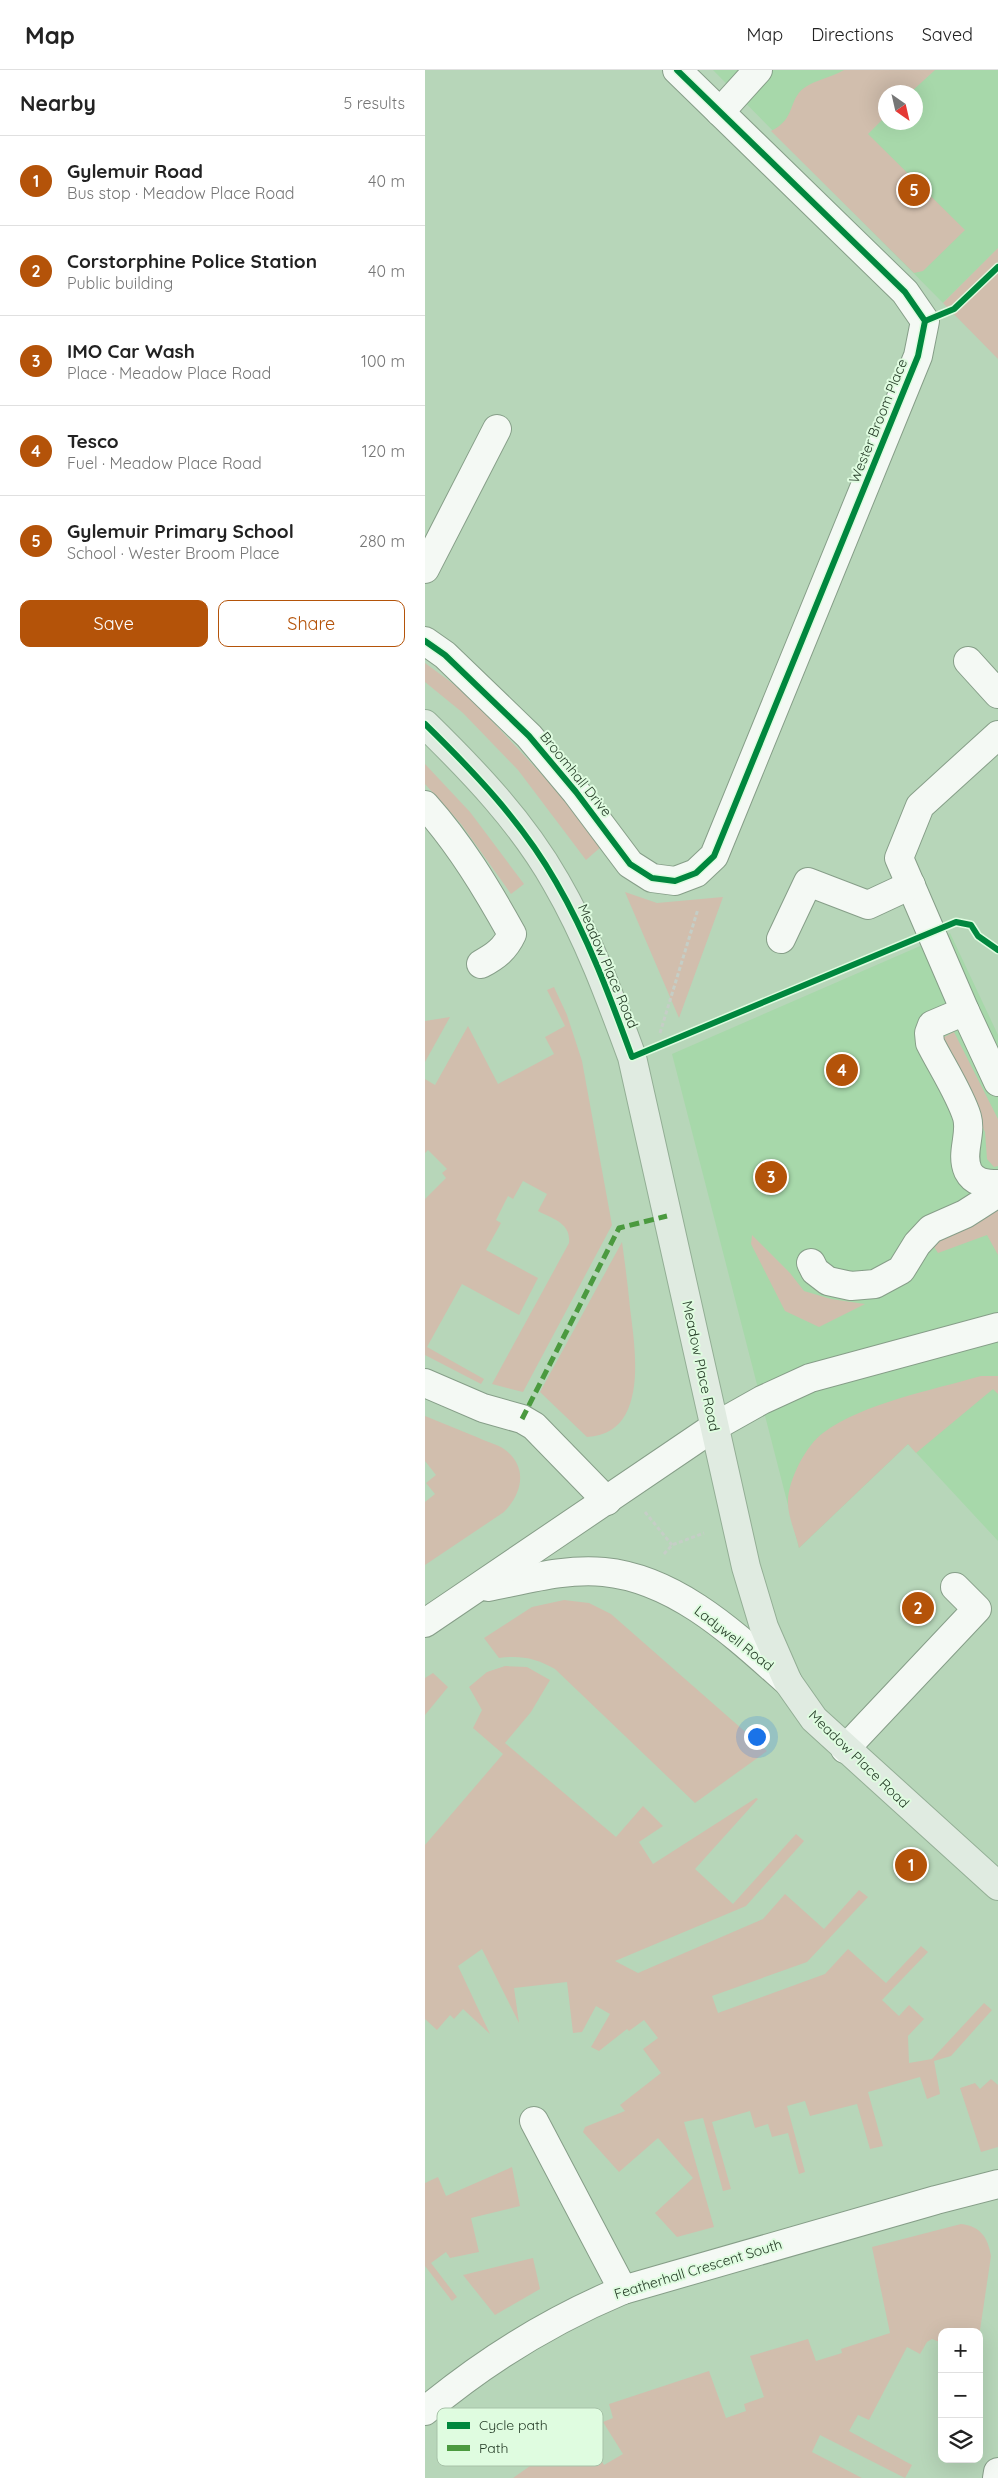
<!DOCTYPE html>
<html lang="en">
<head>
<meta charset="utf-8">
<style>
  :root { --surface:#fff; --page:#f6f6f6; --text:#222; --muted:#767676; --line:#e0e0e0; --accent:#b45309 }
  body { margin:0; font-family:Quicksand,sans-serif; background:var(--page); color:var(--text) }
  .controls { position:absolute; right:15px; bottom:15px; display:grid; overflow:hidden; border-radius:10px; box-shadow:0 5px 20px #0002 }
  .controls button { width:45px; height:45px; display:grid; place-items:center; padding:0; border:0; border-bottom:1px solid var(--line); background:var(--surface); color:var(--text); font:25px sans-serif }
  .compass { position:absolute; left:453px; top:15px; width:45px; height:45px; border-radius:50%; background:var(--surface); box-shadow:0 5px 20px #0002; rotate:146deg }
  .you { position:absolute; left:331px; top:1666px; width:18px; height:18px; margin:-12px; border:4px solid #fff; border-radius:50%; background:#1a73e8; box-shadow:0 0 0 8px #1a73e833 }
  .badge { display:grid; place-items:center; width:32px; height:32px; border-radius:50%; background:var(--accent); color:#fff; font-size:16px; font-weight:700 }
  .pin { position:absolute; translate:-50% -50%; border:2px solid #fff; box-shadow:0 1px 5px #0006 }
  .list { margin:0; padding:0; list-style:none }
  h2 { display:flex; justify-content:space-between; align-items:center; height:65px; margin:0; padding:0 20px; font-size:21px }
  h2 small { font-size:16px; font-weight:400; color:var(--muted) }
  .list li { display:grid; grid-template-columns:32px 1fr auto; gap:15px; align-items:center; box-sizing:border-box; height:90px; padding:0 20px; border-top:1px solid var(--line) }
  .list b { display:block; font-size:19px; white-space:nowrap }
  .list p { margin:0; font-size:16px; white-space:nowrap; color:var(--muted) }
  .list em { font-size:16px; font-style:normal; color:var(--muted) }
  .actions { display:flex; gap:10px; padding:15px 20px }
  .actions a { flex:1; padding:11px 0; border:1px solid var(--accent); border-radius:10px; text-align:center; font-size:18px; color:var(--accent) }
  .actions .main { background:var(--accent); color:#fff }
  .icon { flex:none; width:28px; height:28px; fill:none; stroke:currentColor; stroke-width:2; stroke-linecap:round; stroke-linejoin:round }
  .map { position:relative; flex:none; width:573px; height:2408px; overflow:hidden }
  header { display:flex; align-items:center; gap:30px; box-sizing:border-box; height:70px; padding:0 25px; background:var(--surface); border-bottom:1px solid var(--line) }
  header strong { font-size:24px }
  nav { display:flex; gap:28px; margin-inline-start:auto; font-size:18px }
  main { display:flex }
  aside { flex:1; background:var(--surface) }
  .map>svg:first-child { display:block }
  .built { fill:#a7d8aa; fill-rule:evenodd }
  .green { fill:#d1bead }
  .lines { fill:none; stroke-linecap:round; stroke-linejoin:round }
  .minor-casing { stroke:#869e88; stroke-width:30 }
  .major-casing { stroke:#93ae95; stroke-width:30 }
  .path { stroke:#c5cec6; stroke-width:3; stroke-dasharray:4 2.5; stroke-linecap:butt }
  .minor { stroke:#f4f9f4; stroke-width:28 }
  .major { stroke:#e0ebe1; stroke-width:28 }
  .quiet { stroke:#4b9a3f; stroke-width:5; stroke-dasharray:10 5; stroke-linecap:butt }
  .cycleway-casing { stroke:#dffce0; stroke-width:9 }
  .cycleway { stroke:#00873e; stroke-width:6 }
  .labels { text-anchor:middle; stroke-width:4; stroke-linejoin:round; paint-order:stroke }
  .street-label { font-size:14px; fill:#253c27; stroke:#dffce0 }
  .key { fill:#dffce0; stroke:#a7c2a8; stroke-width:1 }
  .key-label { font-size:14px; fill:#253c27 }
</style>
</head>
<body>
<header>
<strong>Map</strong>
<nav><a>Map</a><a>Directions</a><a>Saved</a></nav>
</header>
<main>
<aside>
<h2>Nearby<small>5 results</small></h2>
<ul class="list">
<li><span class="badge">1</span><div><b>Gylemuir Road</b><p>Bus stop · Meadow Place Road</p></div><em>40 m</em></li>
<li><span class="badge">2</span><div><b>Corstorphine Police Station</b><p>Public building</p></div><em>40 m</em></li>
<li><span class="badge">3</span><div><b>IMO Car Wash</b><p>Place · Meadow Place Road</p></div><em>100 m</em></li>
<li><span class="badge">4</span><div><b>Tesco</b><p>Fuel · Meadow Place Road</p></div><em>120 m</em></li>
<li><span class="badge">5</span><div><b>Gylemuir Primary School</b><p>School · Wester Broom Place</p></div><em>280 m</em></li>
</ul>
<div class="actions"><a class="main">Save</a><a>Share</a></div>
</aside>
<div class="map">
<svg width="573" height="2408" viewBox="0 0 573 2408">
  <rect width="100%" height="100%" fill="#b7d6b9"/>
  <g class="built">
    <path d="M 288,0 L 573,0 L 573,179 L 518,233 ZM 460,22 L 490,22 L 490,52 L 460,52 Z"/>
    <path d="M 525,863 L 573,965 L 573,1471 L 483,1374 L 374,1478 L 247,984 Z"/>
  </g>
  <g class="green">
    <path d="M 419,0 L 510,0 L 486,22 L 460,22 L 460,47 L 443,64 L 540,160 L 498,201 L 489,203 L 346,61 C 371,49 363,30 379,18 C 390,10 407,7 419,0 Z"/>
    <path d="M 573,178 L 573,289 L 518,233 Z"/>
    <path d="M 0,593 L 42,624 L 148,738 L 177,776 L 161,790 L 93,700 L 38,643 L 0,612 Z"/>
    <path d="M 0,694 L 45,742 L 99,814 L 86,824 L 36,754 L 0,714 Z"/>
    <path d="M 200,822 L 232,833 L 298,827 L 254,948 Z"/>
    <path d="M 129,917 L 142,945 L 157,991 L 187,1155 L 98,1322 L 67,1314 L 144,1173 C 146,1153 128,1149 113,1141 L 122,1124 L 98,1111 L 88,1129 L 83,1126 L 71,1150 L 76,1153 L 61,1180 L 113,1208 L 94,1245 L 37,1214 L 2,1277 L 59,1309 L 56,1314 L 0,1285 L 0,1129 L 21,1108 L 17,1103 L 22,1099 L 3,1080 L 0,1083 L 0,1009 L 10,1015 L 43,956 L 73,1014 L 129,984 L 120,967 L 140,956 L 122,920 Z"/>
    <path d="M 25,947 L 0,992 L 0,951 Z"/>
    <path d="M 529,962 L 573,1049 L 573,1096 L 569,1097 L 562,1089 L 560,1062 L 515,969 Z"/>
    <path d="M 573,1137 L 573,1185 L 562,1165 L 513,1183 L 506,1172 Z"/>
    <path d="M 327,1165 L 365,1203 L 379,1221 L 406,1229 L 440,1234 L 394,1257 L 360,1241 L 326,1174 Z"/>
    <path d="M 197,1172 C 200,1194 203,1216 205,1238 C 210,1278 225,1364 162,1367 L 115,1322 Z"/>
    <path d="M 556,1306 L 573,1306 L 573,1324 L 568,1319 L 491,1383 L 483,1374 L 374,1478 C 371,1464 363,1447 363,1433 C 362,1412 381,1375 398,1363 C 438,1333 508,1320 556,1306 Z"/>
    <path d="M 0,1346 C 18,1353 36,1361 54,1368 C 62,1372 72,1374 79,1379 C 103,1396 98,1423 79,1442 L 0,1495 L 0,1432 L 10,1424 L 1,1413 L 11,1405 L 0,1391 Z"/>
    <path d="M 139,1530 L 164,1533 L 186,1544 L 342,1681 L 270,1733 L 130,1599 C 111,1588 95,1585 74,1588 L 59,1568 L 107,1537 Z"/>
    <path d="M 80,1596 L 102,1597 L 125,1610 L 106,1642 L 80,1673 L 191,1767 L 218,1736 L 238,1756 L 214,1772 L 228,1794 L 331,1728 L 333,1729 L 270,1799 L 308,1834 L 371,1764 L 379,1771 L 321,1836 L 190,1891 L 213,1903 L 338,1849 L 360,1824 L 399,1859 L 434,1820 L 443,1827 L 382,1892 L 287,1926 L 293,1943 L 400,1904 L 423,1879 L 461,1913 L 496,1876 L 503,1882 L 457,1930 L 474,1946 L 484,1935 L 499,1949 L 483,1966 L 484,1993 L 507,1989 L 559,1933 L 567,1940 L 526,1986 L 509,1991 L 515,2024 L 502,2029 L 495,2007 L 443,2022 L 458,2076 L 445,2079 L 432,2034 L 385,2046 L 380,2031 L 362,2036 L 380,2102 L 374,2104 L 363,2063 L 347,2067 L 343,2054 L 330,2058 L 325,2041 L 287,2052 L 306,2119 L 298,2121 L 278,2048 L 259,2052 L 289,2157 L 252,2167 L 230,2143 L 268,2108 L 233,2068 L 194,2102 L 158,2062 L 160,2057 L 200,2041 L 195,2035 L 236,2003 L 218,1979 L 233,1968 L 219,1950 L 204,1961 L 202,1959 L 174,1981 L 166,1977 L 185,1944 L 171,1936 L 157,1962 L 148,1963 L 142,1912 L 89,1918 L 94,1953 L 57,1879 L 33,1896 L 65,1964 L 38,1939 L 29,1949 L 25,1945 L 12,1960 L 0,1949 L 0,1775 L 78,1684 L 48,1658 L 57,1640 L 44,1617 L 62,1602 Z"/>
    <path d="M 8,1603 L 23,1617 L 0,1645 L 0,1608 Z"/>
    <path d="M 566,2009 L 573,2015 L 573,2077 L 556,2082 L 535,2018 L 550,2013 L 555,2019 Z"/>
    <path d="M 87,2097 L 95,2136 L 46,2148 L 54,2182 L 25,2188 L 21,2182 L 6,2193 L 32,2227 L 27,2231 L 0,2196 L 0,2113 L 13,2107 L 21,2126 Z"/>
    <path d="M 536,2154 C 555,2156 563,2167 566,2186 L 554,2267 L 554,2262 L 517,2262 L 517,2273 L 507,2269 L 502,2272 L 495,2284 L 482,2277 L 444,2350 L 433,2345 L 424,2361 L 487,2395 L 480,2408 L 395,2365 L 387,2382 L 437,2408 L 88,2408 L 146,2367 L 134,2350 L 146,2341 L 179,2395 L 198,2384 L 178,2352 L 188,2348 L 184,2334 L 284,2301 L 301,2348 L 321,2341 L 319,2334 L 339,2327 L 325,2286 L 383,2269 L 391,2291 L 417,2283 L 416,2279 L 465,2263 L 447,2177 Z"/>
    <path d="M 108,2188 L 115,2219 L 70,2245 L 38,2205 Z"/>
  </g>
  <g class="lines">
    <g class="minor-casing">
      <g id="minor">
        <path d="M 295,42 L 333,0"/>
        <path d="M 0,499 L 72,359"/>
        <path d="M 0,571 L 20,585 L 104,666 L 151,722 L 205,794 L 227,808 L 250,811 L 271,803 L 289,786 L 493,286 L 500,251 L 480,222 L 252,0"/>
        <path d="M 543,591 L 573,624"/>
        <path d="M 573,665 L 495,736 L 474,788 L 540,941 L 573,1012"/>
        <path d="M 0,735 C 35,774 62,819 87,864 C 80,879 71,886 56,894"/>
        <path d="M 356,869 L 383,812 L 443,835 L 486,815"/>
        <path d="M 540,941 L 507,955 L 504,963 L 505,973 C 516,995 535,1024 542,1047 C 547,1065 535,1083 543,1101 C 549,1113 561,1114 573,1114"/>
        <path d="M 386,1193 L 390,1201 L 403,1211 L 426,1216 L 450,1214 L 476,1200 L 492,1174 L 506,1159 L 540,1144 L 573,1123"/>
        <path d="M 0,1313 L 58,1338 L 97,1349 L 109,1356 L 182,1431"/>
        <path d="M 63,1517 C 100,1510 141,1498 179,1502 C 252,1509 311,1566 363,1612"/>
        <path d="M 0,1553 L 289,1357 L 337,1330 L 385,1308 L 573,1257"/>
        <path d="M 420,1679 L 552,1539 L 530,1517"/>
        <path d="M 109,2051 L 198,2220"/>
        <path d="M 0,2341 C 61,2290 124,2251 198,2220 L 511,2130 L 573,2114"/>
        <path d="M 572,2408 L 573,2402"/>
      </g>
    </g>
    <g class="major-casing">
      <path id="major" d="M 0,654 C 49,702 97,752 131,812 C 163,867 185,927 207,987 L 321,1497 L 339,1557 L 363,1612 L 389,1649 L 573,1816"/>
    </g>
    <g class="path">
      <path d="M 235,963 L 273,839"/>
      <path d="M 220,1442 L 247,1475"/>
      <path d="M 239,1484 L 247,1475 L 279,1463"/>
    </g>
    <use href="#minor" class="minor"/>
    <use href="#major" class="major"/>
    <path class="quiet" d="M 97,1349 L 194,1158 L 242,1146"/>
    <g class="cycleway-casing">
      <g id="cycleway">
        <path d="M 500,251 L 529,239 L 573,197"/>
        <path d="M 0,571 L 20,585 L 104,666 L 151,722 L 205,794 L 227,808 L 250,811 L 271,803 L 289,786 L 493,286 L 500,251 L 480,222 L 252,0"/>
        <path d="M 0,654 C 49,702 97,752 131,812 C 163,867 185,927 207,987 L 531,852 L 546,855 L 553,866 L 573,880"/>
      </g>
    </g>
    <use href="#cycleway" class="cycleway"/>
  </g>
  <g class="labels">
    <g class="street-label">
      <text transform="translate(453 351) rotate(-68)" y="5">Wester Broom Place</text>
      <text transform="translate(151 704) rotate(51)" y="5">Broomhall Drive</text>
      <text transform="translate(183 896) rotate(67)" y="5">Meadow Place Road</text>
      <text transform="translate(276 1296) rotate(78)" y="5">Meadow Place Road</text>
      <text transform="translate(309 1568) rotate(38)" y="5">Ladywell Road</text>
      <text transform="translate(434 1689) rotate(44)" y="5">Meadow Place Road</text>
      <text transform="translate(273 2199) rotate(-17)" y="5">Featherhall Crescent South</text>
    </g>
  </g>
  <rect x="12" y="2338" width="166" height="58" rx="8" class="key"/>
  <rect x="22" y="2352" width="23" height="7" fill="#00873e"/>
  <rect x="22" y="2375" width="23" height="6" fill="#4b9a3f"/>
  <g class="key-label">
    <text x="54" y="2360">Cycle path</text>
    <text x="54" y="2383">Path</text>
  </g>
</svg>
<div class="controls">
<button>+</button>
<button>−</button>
<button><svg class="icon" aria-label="layers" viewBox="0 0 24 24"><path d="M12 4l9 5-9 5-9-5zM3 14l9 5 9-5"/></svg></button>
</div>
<svg class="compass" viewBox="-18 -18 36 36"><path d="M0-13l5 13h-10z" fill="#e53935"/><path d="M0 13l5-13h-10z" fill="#767676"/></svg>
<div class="you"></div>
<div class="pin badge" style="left:486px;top:1795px">1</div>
<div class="pin badge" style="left:493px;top:1538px">2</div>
<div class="pin badge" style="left:346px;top:1107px">3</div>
<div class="pin badge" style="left:417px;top:1000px">4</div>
<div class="pin badge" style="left:489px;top:120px">5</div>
</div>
</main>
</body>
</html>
